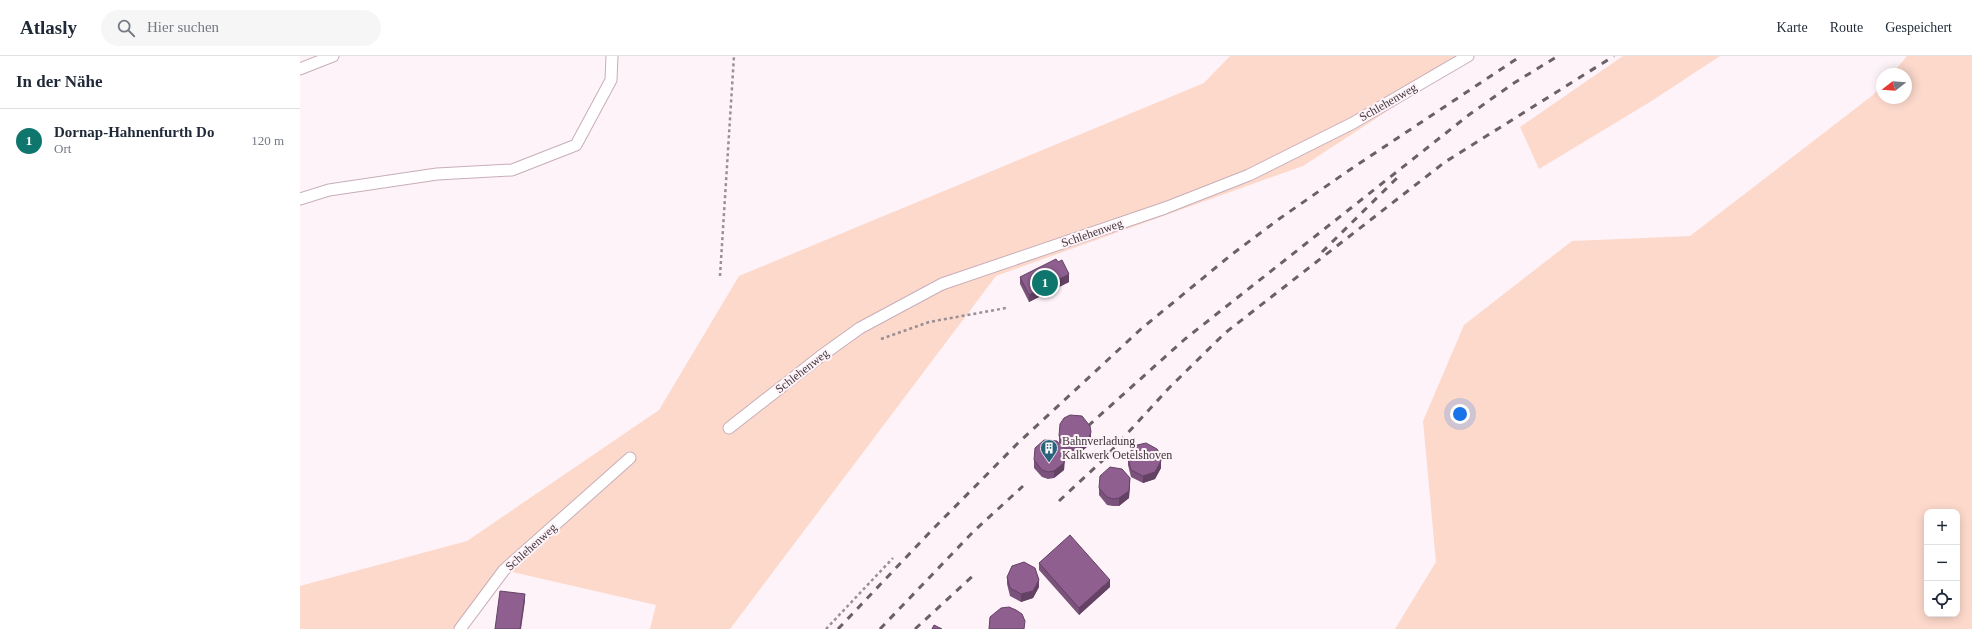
<!DOCTYPE html>
<html lang="de">
<head>
<meta charset="utf-8">
<style>
  :root { --surface:#fff; --page:#f6f6f7; --text:#1f2937; --muted:#747a83; --line:#e0e1e3; --accent:#0f766e }
  body { margin:0; font-family:Georgia,serif; background:var(--page); color:var(--text) }
  .controls { position:absolute; right:12px; bottom:12px; display:grid; overflow:hidden; border-radius:8px; box-shadow:0 2px 10px #0003 }
  .controls button { width:36px; height:36px; display:grid; place-items:center; padding:0; border:0; border-bottom:1px solid var(--line); background:var(--surface); color:var(--text); font:20px sans-serif }
  .compass { position:absolute; left:1576px; top:12px; width:36px; height:36px; border-radius:50%; background:var(--surface); box-shadow:0 2px 10px #0003; rotate:253deg }
  .you { position:absolute; left:1160px; top:358px; width:14px; height:14px; margin:-10px; border:3px solid #fff; border-radius:50%; background:#1a73e8; box-shadow:0 0 0 6px #1a73e833 }
  .badge { display:grid; place-items:center; width:26px; height:26px; border-radius:50%; background:var(--accent); color:#fff; font-size:13px; font-weight:700 }
  .pin { position:absolute; translate:-50% -50%; border:2px solid #fff; box-shadow:0 1px 4px #0006 }
  .list { margin:0; padding:0; list-style:none }
  h2 { display:flex; justify-content:space-between; align-items:center; height:52px; margin:0; padding:0 16px; font-size:17px }
  h2 small { font-size:13px; font-weight:400; color:var(--muted) }
  .list li { display:grid; grid-template-columns:26px 1fr auto; gap:12px; align-items:center; box-sizing:border-box; height:64px; padding:0 16px; border-top:1px solid var(--line) }
  .list b { display:block; font-size:15px; white-space:nowrap }
  .list p { margin:0; font-size:13px; white-space:nowrap; color:var(--muted) }
  .list em { font-size:13px; font-style:normal; color:var(--muted) }
  .icon { flex:none; width:22px; height:22px; fill:none; stroke:currentColor; stroke-width:2; stroke-linecap:round; stroke-linejoin:round }
  .map { position:relative; flex:none; width:1672px; height:573px; overflow:hidden }
  header { display:flex; align-items:center; gap:24px; box-sizing:border-box; height:56px; padding:0 20px; background:var(--surface); border-bottom:1px solid var(--line) }
  header strong { font-size:19px }
  nav { display:flex; gap:22px; margin-inline-start:auto; font-size:14px }
  .search { width:280px; height:36px; background:var(--page); display:flex; align-items:center; gap:10px; box-sizing:border-box; padding:0 14px; border-radius:22px; color:var(--muted); font-size:15px }
  main { display:flex }
  aside { flex:1; background:var(--surface) }
  .map>svg:first-child { display:block }
  .green { fill:#fdd9cc; fill-rule:evenodd }
  .lines { fill:none; stroke-linecap:round; stroke-linejoin:round }
  .lane-casing { stroke:#c8aeb9; stroke-width:13 }
  .path { stroke:#9a8f94; stroke-width:2.5; stroke-dasharray:3 3; stroke-linecap:butt }
  .lane { stroke:#fff; stroke-width:11 }
  .rail { stroke:#6b6065; stroke-width:3; stroke-dasharray:7 7; stroke-linecap:butt }
  .wall { fill:#7a527b }
  .shaded-wall { fill:#634264 }
  .building { fill:#8e5f8f; stroke:#634264 }
  .labels { text-anchor:middle; stroke-width:4; stroke-linejoin:round; paint-order:stroke }
  .street-label { font-size:12px; fill:#40353a; stroke:#fef3f8 }
  .poi-label { font-size:12px; fill:#40353a; stroke:#fef3f8; text-anchor:start }
</style>
</head>
<body>
<header>
<strong>Atlasly</strong>
<div class="search"><svg class="icon" aria-label="search" viewBox="0 0 24 24"><circle cx="10" cy="10" r="6"/><path d="M15 15l6 6"/></svg>Hier suchen</div>
<nav><a>Karte</a><a>Route</a><a>Gespeichert</a></nav>
</header>
<main>
<aside>
<h2>In der Nähe<small></small></h2>
<ul class="list">
<li><span class="badge">1</span><div><b>Dornap-Hahnenfurth Do</b><p>Ort</p></div><em>120 m</em></li>
</ul>
</aside>
<div class="map">
<svg width="1672" height="573" viewBox="0 0 1672 573">
  <rect width="100%" height="100%" fill="#fef3f8"/>
  <g class="green">
    <path d="M 930,0 L 1172,0 L 1003,110 L 696,220 L 430,573 L 350,573 L 356,549 L 204,514 L 161,573 L 0,573 L 0,530 L 167,485 L 359,354 L 439,220 L 904,27 Z"/>
    <path d="M 1323,0 L 1420,0 L 1350,46 L 1239,113 L 1220,71 Z"/>
    <path d="M 1607,0 L 1672,0 L 1672,573 L 1095,573 L 1136,506 L 1123,365 L 1164,269 L 1272,185 L 1390,180 L 1573,39 L 1582,29 L 1582,42 L 1606,42 L 1606,18 L 1592,18 ZM 1627,456 L 1657,456 L 1657,558 L 1627,558 Z"/>
  </g>
  <g class="lines">
    <g class="lane-casing">
      <g id="lane">
        <path d="M 0,13 L 33,0"/>
        <path d="M 0,143 L 29,134 L 137,118 L 212,114 L 276,89 L 311,24 L 312,0"/>
        <path d="M 429,372 L 521,300 L 560,272 L 642,228 L 865,152 L 949,119 L 1053,67 L 1168,0"/>
        <path d="M 160,573 L 204,514 L 330,402"/>
      </g>
    </g>
    <g class="path">
      <path d="M 420,220 L 434,0"/>
      <path d="M 581,283 L 629,266 L 706,252"/>
      <path d="M 526,573 L 593,502"/>
    </g>
    <use href="#lane" class="lane"/>
    <g class="rail">
      <path d="M 1022,196 L 1097,122"/>
      <path d="M 788,370 L 885,283 L 1170,58 L 1214,27 L 1258,0"/>
      <path d="M 759,445 L 802,405 L 869,332 L 925,277 L 1145,106 L 1314,0"/>
      <path d="M 538,573 L 632,474 L 717,388 L 841,273 L 931,199 L 979,163 L 1048,115 L 1221,0"/>
      <path d="M 580,573 L 673,476 L 723,430"/>
      <path d="M 615,573 L 676,517"/>
    </g>
  </g>
  <g class="wall">
    <path d="M 720,221 L 769,226 L 729,246 L 720,228 Z"/>
    <path d="M 759,380 L 791,383 L 789,389 L 780,397 L 767,397 L 759,387 Z"/>
    <path d="M 765,402 L 764,414 L 754,422 L 748,423 L 742,421 L 734,412 L 734,404 Z"/>
    <path d="M 828,402 L 861,412 L 855,423 L 843,427 L 831,421 L 828,409 Z"/>
    <path d="M 830,429 L 829,442 L 819,450 L 813,450 L 807,449 L 799,439 L 799,432 Z"/>
    <path d="M 739,507 L 810,531 L 779,559 L 739,514 Z"/>
    <path d="M 707,521 L 739,531 L 733,542 L 721,546 L 710,540 L 707,528 Z"/>
  </g>
  <g class="shaded-wall">
    <path d="M 769,218 L 769,226 L 729,246 L 729,239 Z"/>
    <path d="M 791,376 L 791,383 L 789,389 L 780,397 L 780,390 Z"/>
    <path d="M 765,395 L 764,414 L 754,422 L 754,415 Z"/>
    <path d="M 861,405 L 861,412 L 855,423 L 843,427 L 843,420 Z"/>
    <path d="M 830,422 L 829,442 L 819,450 L 819,442 Z"/>
    <path d="M 739,524 L 739,531 L 733,542 L 721,546 L 721,538 Z"/>
    <path d="M 810,524 L 810,531 L 779,559 L 779,552 Z"/>
    <path d="M 225,538 L 225,545 L 221,573 L 220,573 Z"/>
  </g>
  <g class="building">
    <path d="M 756,203 L 758,206 L 762,204 L 769,218 L 729,239 L 720,221 Z"/>
    <path d="M 770,359 L 782,360 L 790,370 L 791,376 L 789,382 L 780,390 L 767,389 L 759,380 L 760,368 L 764,362 Z"/>
    <path d="M 744,384 L 757,385 L 765,395 L 764,407 L 754,415 L 748,416 L 742,414 L 734,404 L 735,392 Z"/>
    <path d="M 846,387 L 857,393 L 860,398 L 861,405 L 855,416 L 843,420 L 831,414 L 828,402 L 833,390 Z"/>
    <path d="M 810,411 L 822,413 L 830,422 L 829,435 L 819,442 L 813,443 L 807,441 L 799,432 L 800,420 Z"/>
    <path d="M 770,479 L 810,524 L 779,552 L 739,507 Z"/>
    <path d="M 724,506 L 735,512 L 739,524 L 733,535 L 721,538 L 710,532 L 707,521 L 712,510 Z"/>
    <path d="M 200,535 L 225,538 L 220,573 L 195,573 Z"/>
    <path d="M 709,551 L 716,554 L 722,558 L 725,565 L 724,573 L 689,573 L 690,561 L 701,552 Z"/>
    <path d="M 634,569 L 642,573 L 632,573 Z"/>
  </g>
  <defs>
    <g id="building-pin" transform="scale(0.9)"><path d="M0 17L-7.5 6A9.5 9.5 0 1 1 7.5 6Z" fill="#27637a" stroke="#fef3f8"/><path d="M-4-6H4V6H1V3H-1V6H-4ZM-2.5-4.3h1.7v1.8h-1.7ZM.8-4.3h1.7v1.8H.8ZM-2.5-1h1.7V.8h-1.7ZM.8-1h1.7V.8H.8Z" fill="#fff"/></g>
  </defs>
  <g fill-rule="evenodd">
    <use href="#building-pin" x="749" y="392"/>
  </g>
  <g class="labels">
    <g class="street-label">
      <text transform="translate(1088 46) rotate(-30)" y="4">Schlehenweg</text>
      <text transform="translate(792 177) rotate(-19)" y="4">Schlehenweg</text>
      <text transform="translate(502 315) rotate(-38)" y="4">Schlehenweg</text>
      <text transform="translate(231 491) rotate(-42)" y="4">Schlehenweg</text>
    </g>
    <g class="poi-label">
      <text x="762" y="389">Bahnverladung<tspan x="762" dy="14">Kalkwerk Oetelshoven</tspan></text>
    </g>
  </g>
</svg>
<div class="controls">
<button>+</button>
<button>−</button>
<button><svg class="icon" aria-label="locate" viewBox="0 0 24 24"><circle cx="12" cy="12" r="6"/><path d="M12 2v4M12 18v4M2 12h4M18 12h4"/></svg></button>
</div>
<svg class="compass" viewBox="-18 -18 36 36"><path d="M0-13l5 13h-10z" fill="#e53935"/><path d="M0 13l5-13h-10z" fill="#747a83"/></svg>
<div class="you"></div>
<div class="pin badge" style="left:745px;top:227px">1</div>
</div>
</main>
</body>
</html>
